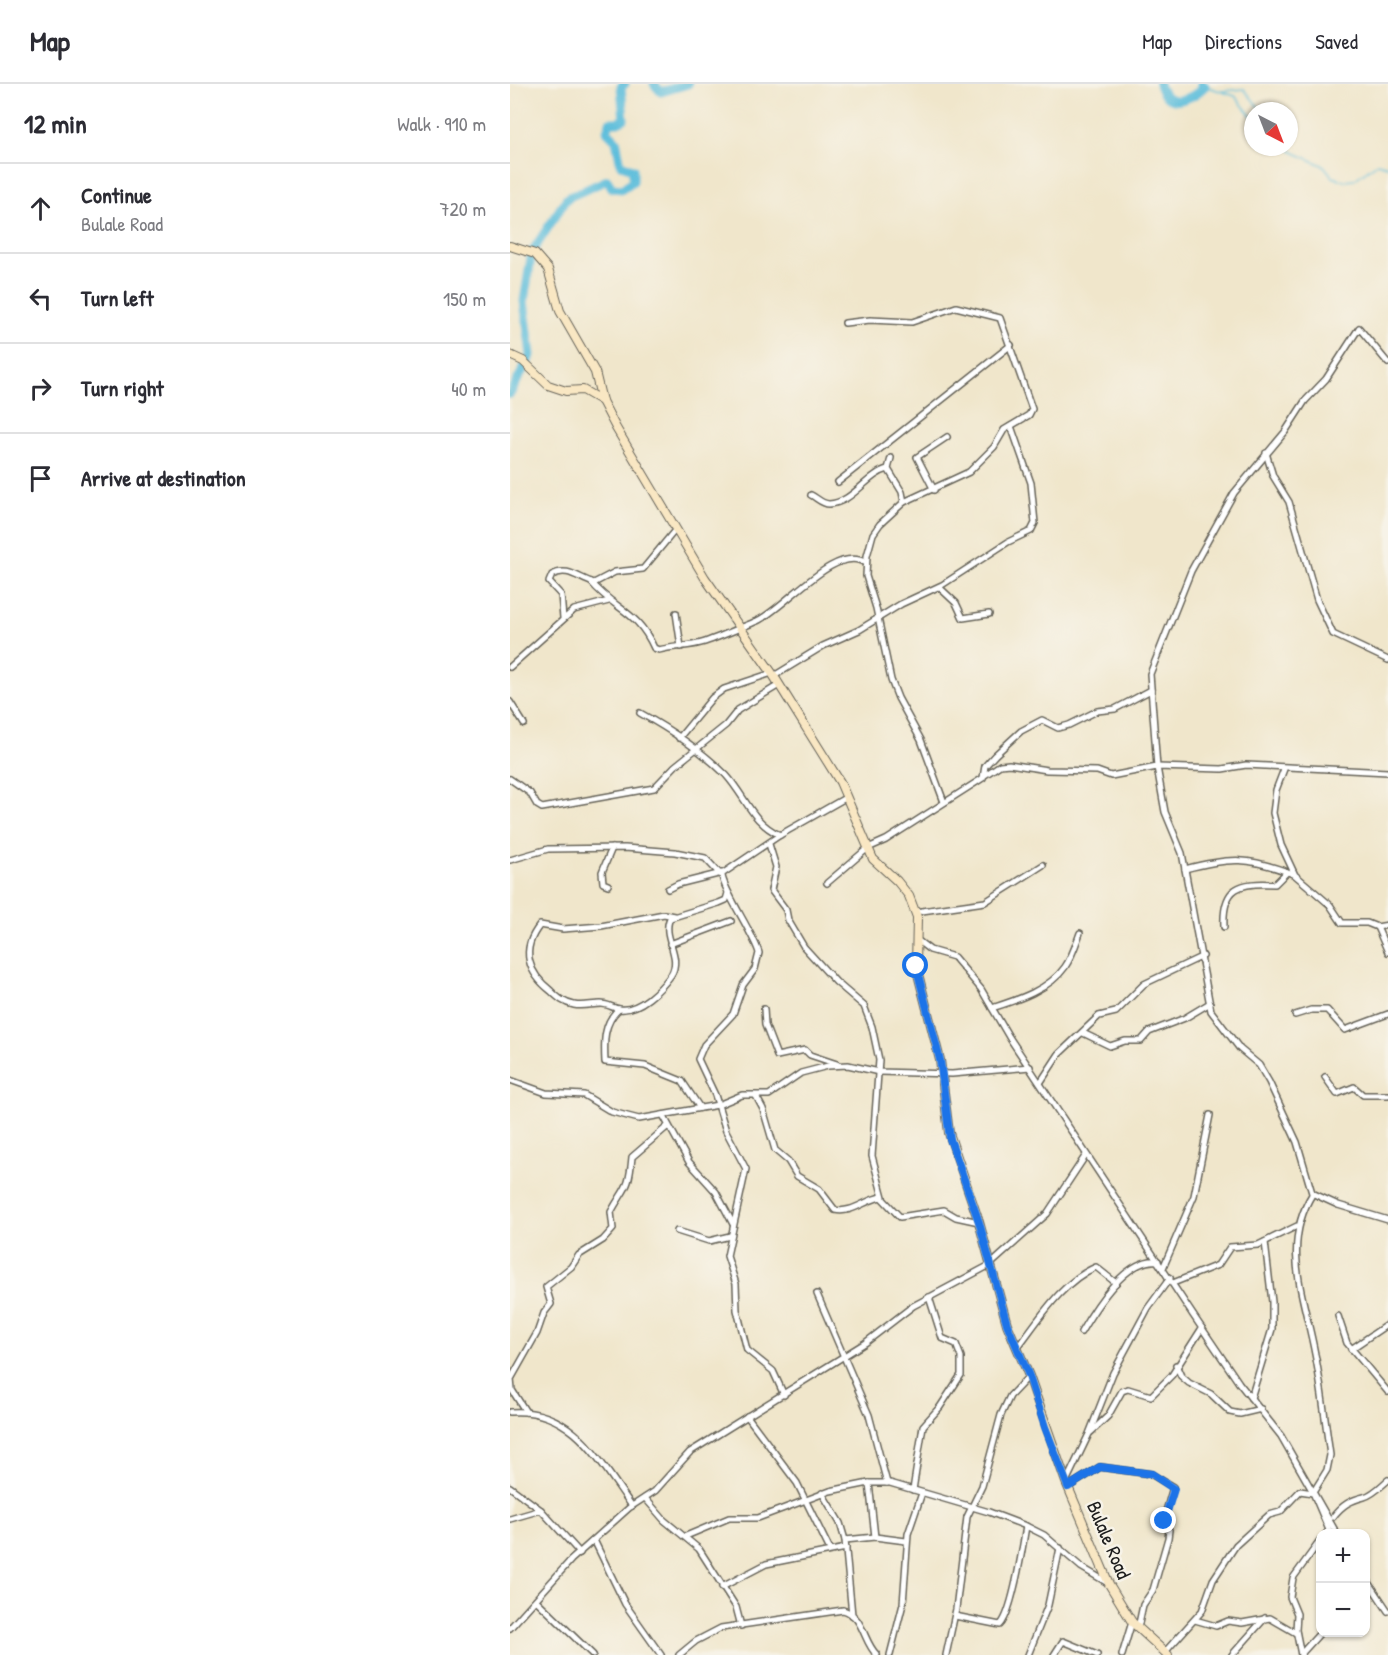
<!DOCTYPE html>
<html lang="en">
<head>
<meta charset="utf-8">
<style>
  :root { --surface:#fff; --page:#f2f2f3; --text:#2b2b33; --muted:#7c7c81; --line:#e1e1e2 }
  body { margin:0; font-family:"Patrick Hand",sans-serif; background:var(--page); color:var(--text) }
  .controls { position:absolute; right:18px; bottom:18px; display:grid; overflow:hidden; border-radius:12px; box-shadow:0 2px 4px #0004 }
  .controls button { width:54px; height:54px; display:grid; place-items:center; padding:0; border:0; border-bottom:2px solid var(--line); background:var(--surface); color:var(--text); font:30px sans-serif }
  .compass { position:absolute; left:734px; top:18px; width:54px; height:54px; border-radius:50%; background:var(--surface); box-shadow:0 2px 4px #0004; rotate:138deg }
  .stop { position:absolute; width:18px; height:18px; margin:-14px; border:4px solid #1a73e8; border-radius:50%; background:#fff }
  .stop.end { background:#1a73e8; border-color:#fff; box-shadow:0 2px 6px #0008 }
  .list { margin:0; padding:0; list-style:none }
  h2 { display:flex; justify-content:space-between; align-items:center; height:78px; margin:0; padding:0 24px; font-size:26px }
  h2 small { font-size:20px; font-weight:400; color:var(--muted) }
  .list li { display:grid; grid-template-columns:39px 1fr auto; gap:18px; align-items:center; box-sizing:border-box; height:90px; padding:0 24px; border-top:2px solid var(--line) }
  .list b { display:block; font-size:22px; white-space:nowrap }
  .list p { margin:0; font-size:20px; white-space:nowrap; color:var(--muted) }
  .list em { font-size:20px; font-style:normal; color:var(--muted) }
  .icon { flex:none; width:33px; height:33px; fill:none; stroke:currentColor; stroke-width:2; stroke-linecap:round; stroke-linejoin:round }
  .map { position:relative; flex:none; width:878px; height:1571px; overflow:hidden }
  header { display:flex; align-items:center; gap:36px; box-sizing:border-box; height:84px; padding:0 30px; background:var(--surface); border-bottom:2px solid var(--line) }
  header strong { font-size:28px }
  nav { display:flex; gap:33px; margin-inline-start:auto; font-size:21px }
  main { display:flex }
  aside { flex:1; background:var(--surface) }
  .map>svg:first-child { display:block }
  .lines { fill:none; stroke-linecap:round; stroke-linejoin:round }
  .stream { stroke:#5dbedb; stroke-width:1.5 }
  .river { stroke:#5dbedb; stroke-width:9 }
  .street-casing { stroke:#666359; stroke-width:8 }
  .secondary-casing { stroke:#666359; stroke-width:10 }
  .street { stroke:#fff; stroke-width:5 }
  .secondary { stroke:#f9e7c3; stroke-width:8 }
  .route { stroke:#1a73e8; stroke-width:8 }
  .labels { text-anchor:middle; stroke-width:5; stroke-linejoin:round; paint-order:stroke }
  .street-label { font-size:20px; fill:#1c1c1c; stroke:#f7f3e8 }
</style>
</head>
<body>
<header>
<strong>Map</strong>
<nav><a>Map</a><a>Directions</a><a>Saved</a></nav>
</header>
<main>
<aside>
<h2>12 min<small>Walk · 910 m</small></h2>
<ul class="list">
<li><svg class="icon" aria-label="ahead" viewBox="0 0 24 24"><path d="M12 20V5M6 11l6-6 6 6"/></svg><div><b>Continue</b><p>Bulale Road</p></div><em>720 m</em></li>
<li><svg class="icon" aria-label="left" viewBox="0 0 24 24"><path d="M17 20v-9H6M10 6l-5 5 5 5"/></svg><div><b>Turn left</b></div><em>150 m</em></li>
<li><svg class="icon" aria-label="right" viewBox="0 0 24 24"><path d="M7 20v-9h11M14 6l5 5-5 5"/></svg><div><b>Turn right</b></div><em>40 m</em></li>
<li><svg class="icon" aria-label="arrive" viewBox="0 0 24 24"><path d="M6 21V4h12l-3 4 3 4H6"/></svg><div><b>Arrive at destination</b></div></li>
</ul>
</aside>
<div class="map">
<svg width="878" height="1571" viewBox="0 0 878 1571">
  <rect width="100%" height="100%" fill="#f7f3e8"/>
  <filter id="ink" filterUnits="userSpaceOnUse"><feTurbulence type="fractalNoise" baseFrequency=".0167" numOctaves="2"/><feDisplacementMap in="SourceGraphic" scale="12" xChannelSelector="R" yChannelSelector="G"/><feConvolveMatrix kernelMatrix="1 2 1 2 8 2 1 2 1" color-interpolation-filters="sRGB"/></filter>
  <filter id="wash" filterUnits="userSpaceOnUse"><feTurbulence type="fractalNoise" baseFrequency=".008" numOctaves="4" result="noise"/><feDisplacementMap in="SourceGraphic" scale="24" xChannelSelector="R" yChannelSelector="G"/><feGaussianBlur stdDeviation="1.35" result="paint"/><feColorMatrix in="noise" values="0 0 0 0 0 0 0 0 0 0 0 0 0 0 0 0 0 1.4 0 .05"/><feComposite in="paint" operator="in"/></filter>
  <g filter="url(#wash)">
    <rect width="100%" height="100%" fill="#f0e6cb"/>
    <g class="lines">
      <g class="stream">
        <path d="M 695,2 L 725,12 L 743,34"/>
        <path d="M 713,7 L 734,5 L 752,27"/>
        <path d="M 778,63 L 781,67 L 814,82 L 823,93 L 834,97 L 844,96 L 867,79 L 878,82"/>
      </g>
      <g class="river">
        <path d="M 144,0 L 151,8 L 178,0"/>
        <path d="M 649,0 C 656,26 681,16 695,2 L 691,0"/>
        <path d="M 0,310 L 21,271 L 14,217 L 22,168 L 57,114 L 97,96 L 102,104 L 112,105 L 123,97 L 123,85 L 111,81 L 106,56 L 97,47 L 100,38 L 108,38 L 114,35 L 111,3 L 115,0"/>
      </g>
    </g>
  </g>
  <g filter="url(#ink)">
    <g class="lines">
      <g class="street-casing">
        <g id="street">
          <path d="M 335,239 L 360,236 L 402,238 L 446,223 L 490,234 L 522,325 L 519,331 L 494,346 L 484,363 L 459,388 L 394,418 L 370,440 L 363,450 L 357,472 L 356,492 L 366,524 L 381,596 L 388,614 L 411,656 L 434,718"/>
          <path d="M 878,279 L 849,244 L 816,295 L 795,317 L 775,348 L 724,409 L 681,487 L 640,590 L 647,683 L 655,728 L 672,769 L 701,927 L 730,965 L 749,981 L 759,998 L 787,1058 L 802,1109 L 828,1121 L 878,1136"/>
          <path d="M 756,369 L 763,392 L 779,418 L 807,516 L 823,550 L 878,576"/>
          <path d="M 381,374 L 378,385 L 392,408 L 394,418"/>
          <path d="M 328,398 L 501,261"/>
          <path d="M 424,406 L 407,373 L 437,353"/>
          <path d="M 301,411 C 307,414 312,420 319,420 C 343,419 357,390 378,385"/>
          <path d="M 81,498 C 106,527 127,526 144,564 L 149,566 C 164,562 180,563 195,558 C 212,552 230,544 247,537 C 276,524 325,459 356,479"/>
          <path d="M 429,503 L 446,519 L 453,534 L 479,530"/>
          <path d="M 166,529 L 171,563"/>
          <path d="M 53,534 L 51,511 L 39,498 L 42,491 C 58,482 69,495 84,499 L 105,488 L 133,485 L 166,445"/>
          <path d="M 0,583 L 64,526 L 99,517"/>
          <path d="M 264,592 L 313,562 L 349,546 L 391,520 L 432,501 L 498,458 L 521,447 L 525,439 L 521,399 L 501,342"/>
          <path d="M 0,618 L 14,640"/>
          <path d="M 130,629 C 159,645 192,667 216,691 C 236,713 242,739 270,751"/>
          <path d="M 169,654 L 202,614 L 214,605 L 262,589"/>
          <path d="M 774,685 L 766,706 L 763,729 L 771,761 L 785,791 L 820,821 L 832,839 L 857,839 L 867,843 L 878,868"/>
          <path d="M 475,691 L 490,681 L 499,680 L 537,686 L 587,687 L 601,692 L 647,683 L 712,685 L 736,681 L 878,688"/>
          <path d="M 0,695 L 20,709 L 27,721 L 32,724 L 144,704 L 165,682 L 216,641 L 228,626 L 269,601"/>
          <path d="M 259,760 L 266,783 L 261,806 L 276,826 L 278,836 L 294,863 L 326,898 L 354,922 L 362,943 L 369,976 L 362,1072 L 373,1113"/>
          <path d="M 0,776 L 38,765 L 115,764 L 165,768 L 195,774 L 210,790"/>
          <path d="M 675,785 C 721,773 739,773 783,790"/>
          <path d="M 317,799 L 358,764 L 376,756 L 473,694 L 475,682 L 485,671 L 511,647 L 532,636 L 548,644 L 559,641 L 587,627 L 605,625 L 641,606"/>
          <path d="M 98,801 L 93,799 L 92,788 L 102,764"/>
          <path d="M 158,805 L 168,800 L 212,789"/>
          <path d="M 405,828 L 475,818 L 533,781"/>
          <path d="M 164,832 L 154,830 L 91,842 L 53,845 L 30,841 C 10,866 18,889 41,907 C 48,914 54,919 64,921 C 73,923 82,920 91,920 C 98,920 103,924 109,925 C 129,928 151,905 161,891 C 173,872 151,853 160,834 L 209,819 L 216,816 L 218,809"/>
          <path d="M 714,843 C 712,802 730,798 765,800 L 777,788"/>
          <path d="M 867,843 L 878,841"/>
          <path d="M 407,856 L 420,866 L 444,873 L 471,905 L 499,953 L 683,1231 L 729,1299 L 771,1352 L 827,1450"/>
          <path d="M 160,860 L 221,837"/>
          <path d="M 482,924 C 507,916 539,906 555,883 C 562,873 566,860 570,849"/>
          <path d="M 109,925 C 93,939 94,958 95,978 L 135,982 L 172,997 L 190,1024"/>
          <path d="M 254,925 L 255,941 L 267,972 L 295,966 L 300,971 L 327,980"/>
          <path d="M 785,931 L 801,926 L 817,926 L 835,946 L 878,930"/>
          <path d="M 573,949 L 600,962 L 615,957 L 631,957 L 639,948 L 675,934 L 700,919"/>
          <path d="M 815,993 L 827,1010 L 844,1003 L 853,1011 L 878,1011"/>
          <path d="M 0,996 L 36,1009 L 74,1011 L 102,1028 L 129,1035 L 208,1021 L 232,1011 L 259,1011 L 291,989 L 318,982 L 338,981 L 369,988 L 442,990 L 520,983"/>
          <path d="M 530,999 L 549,970 L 589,932 L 606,928 L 634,900 L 693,872"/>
          <path d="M 246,1012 L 253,1025 L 265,1066 L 278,1077 L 287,1092 L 309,1105 L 325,1126 C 341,1130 355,1116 371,1113 L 390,1133 L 434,1126 L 446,1133 L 469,1138"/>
          <path d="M 153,1031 L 179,1078 L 206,1108 L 223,1140"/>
          <path d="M 803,1109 C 770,1161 795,1215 805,1270 C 812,1304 815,1337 820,1371 L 817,1386 L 804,1407"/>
          <path d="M 167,1147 L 199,1157 L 220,1152"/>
          <path d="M 653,1184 L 684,1112 L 700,1031"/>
          <path d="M 663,1199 L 708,1181 L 720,1163 L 748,1161 L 787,1142"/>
          <path d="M 307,1210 L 359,1331 L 377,1399"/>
          <path d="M 828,1232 L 837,1259 L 878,1308"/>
          <path d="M 571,1248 C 585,1224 616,1173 648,1177"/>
          <path d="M 507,1264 C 528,1237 552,1197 586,1183 L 606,1199"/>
          <path d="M 841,1265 L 878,1240"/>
          <path d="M 666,1281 L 671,1292 L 679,1299 L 701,1310 L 720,1328 L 730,1330 L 751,1325"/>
          <path d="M 274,1311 L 263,1287 L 237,1266 L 227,1226 L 226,1200 L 217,1172 L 236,1085 L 216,1047 L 205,1011 L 188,975 L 194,961 L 223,930 L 233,901 L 245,885 L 249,869 C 244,850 211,803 212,790 L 270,751 L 337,713"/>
          <path d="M 741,1314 L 762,1245 L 762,1218 L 755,1158"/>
          <path d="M 0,1328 C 63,1323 90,1378 122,1422"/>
          <path d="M 16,1328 L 2,1306 L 1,1295 L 27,1249 L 34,1229 L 41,1220 L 36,1203 L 61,1183 L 69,1171 L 93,1156 L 103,1145 L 101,1128 C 116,1101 119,1106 122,1073 L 158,1042"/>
          <path d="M 237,1332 L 287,1399 L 320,1466"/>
          <path d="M 581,1348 L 598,1332 L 612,1307 L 618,1305 L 641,1312 L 662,1291 L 692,1244"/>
          <path d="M 556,1398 L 579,1350 L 603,1289 L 638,1224 L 660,1194"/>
          <path d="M 359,1399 L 365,1453"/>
          <path d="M 0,1403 L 31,1426 L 70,1469"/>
          <path d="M 558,1403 L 590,1383 L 641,1390 L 663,1403 L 654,1434 L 659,1446 L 658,1454 L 643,1506 L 633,1521 L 628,1544"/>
          <path d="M 403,1406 L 413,1342 L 430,1323 L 451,1291 L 451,1273 L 446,1260 L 432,1254 L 419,1213"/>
          <path d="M 312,1409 L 330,1439 L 335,1456 L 342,1531"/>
          <path d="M 804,1411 L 819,1446 L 816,1450"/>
          <path d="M 135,1414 L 154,1436 L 189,1465 L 226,1523 L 231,1542"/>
          <path d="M 823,1433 C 832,1421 841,1416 854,1413 C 863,1411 872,1401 878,1396"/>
          <path d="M 0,1435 L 31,1426"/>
          <path d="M 176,1452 L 219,1434 L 248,1434 L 320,1407 L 359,1399 L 380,1399 L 479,1428 L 516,1442 L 534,1451 L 571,1483 L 598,1499"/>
          <path d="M 84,1456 L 115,1520 L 151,1571"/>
          <path d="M 335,1456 L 365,1453 L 396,1457"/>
          <path d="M 856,1494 L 878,1527"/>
          <path d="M 212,1503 L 256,1480 L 336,1464"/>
          <path d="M 27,1517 L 83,1571"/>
          <path d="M 445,1532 L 490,1541 C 502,1531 513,1461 516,1442"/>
          <path d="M 685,1536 L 706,1542 L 718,1537 L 732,1539 L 760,1534 L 786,1549"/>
          <path d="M 0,1544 L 61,1476 L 119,1424 L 145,1407 L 180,1368 L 355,1259 L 403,1222 L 480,1181 L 537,1130 L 576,1071"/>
          <path d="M 655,1568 L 692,1527 L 703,1496 L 726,1461 L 759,1431 L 770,1428 L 790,1407 L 803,1409"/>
          <path d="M 791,1570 L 811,1548"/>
          <path d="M 169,1571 L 186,1557 L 211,1544 L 333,1526 C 354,1532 353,1558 367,1571"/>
          <path d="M 380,1571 L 393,1520 L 398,1450 L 412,1409"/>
          <path d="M 436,1571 L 446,1525 L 457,1433 L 472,1402 L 491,1331 L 500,1312 L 519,1292"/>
          <path d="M 518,1571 L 538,1521 L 550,1464"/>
          <path d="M 544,1571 L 553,1557 L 587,1571"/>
          <path d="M 612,1571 L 622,1538"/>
          <path d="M 722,1571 L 755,1534"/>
          <path d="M 791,1571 L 786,1546 L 787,1530 L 780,1513 L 783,1494 L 810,1457"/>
        </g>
      </g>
      <g class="secondary-casing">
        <g id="secondary">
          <path d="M 0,162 L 25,170 L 38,185 L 50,227 L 85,288 L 92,317 L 106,344 L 195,494 L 262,589 L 330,698 L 363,775 L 387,797 L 399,812 L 407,833 L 406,882 L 430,976 L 439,1049 L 469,1138 L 497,1240 L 519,1292 L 556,1398 L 599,1500 L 622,1538 L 658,1571"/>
          <path d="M 0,271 L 13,277 L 38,301 L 56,307 L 73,306 L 92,317"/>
        </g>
      </g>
      <use href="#street" class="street"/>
      <use href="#secondary" class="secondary"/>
    </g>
  </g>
  <g class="lines" filter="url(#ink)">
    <path class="route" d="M 406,882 L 430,976 L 440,1055 L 469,1138 L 497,1240 L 519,1292 L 535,1343 L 558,1403 L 590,1383 L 642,1390 L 664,1405 L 654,1437"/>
  </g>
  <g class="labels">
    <g class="street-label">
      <text transform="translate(599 1456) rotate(67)" y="7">Bulale Road</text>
    </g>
  </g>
</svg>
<div class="controls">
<button>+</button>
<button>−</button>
</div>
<svg class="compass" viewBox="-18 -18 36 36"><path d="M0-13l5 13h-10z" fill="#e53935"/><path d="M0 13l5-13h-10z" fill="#7c7c81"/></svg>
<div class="stop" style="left:406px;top:882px"></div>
<div class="stop end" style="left:654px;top:1437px"></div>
</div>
</main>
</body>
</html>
